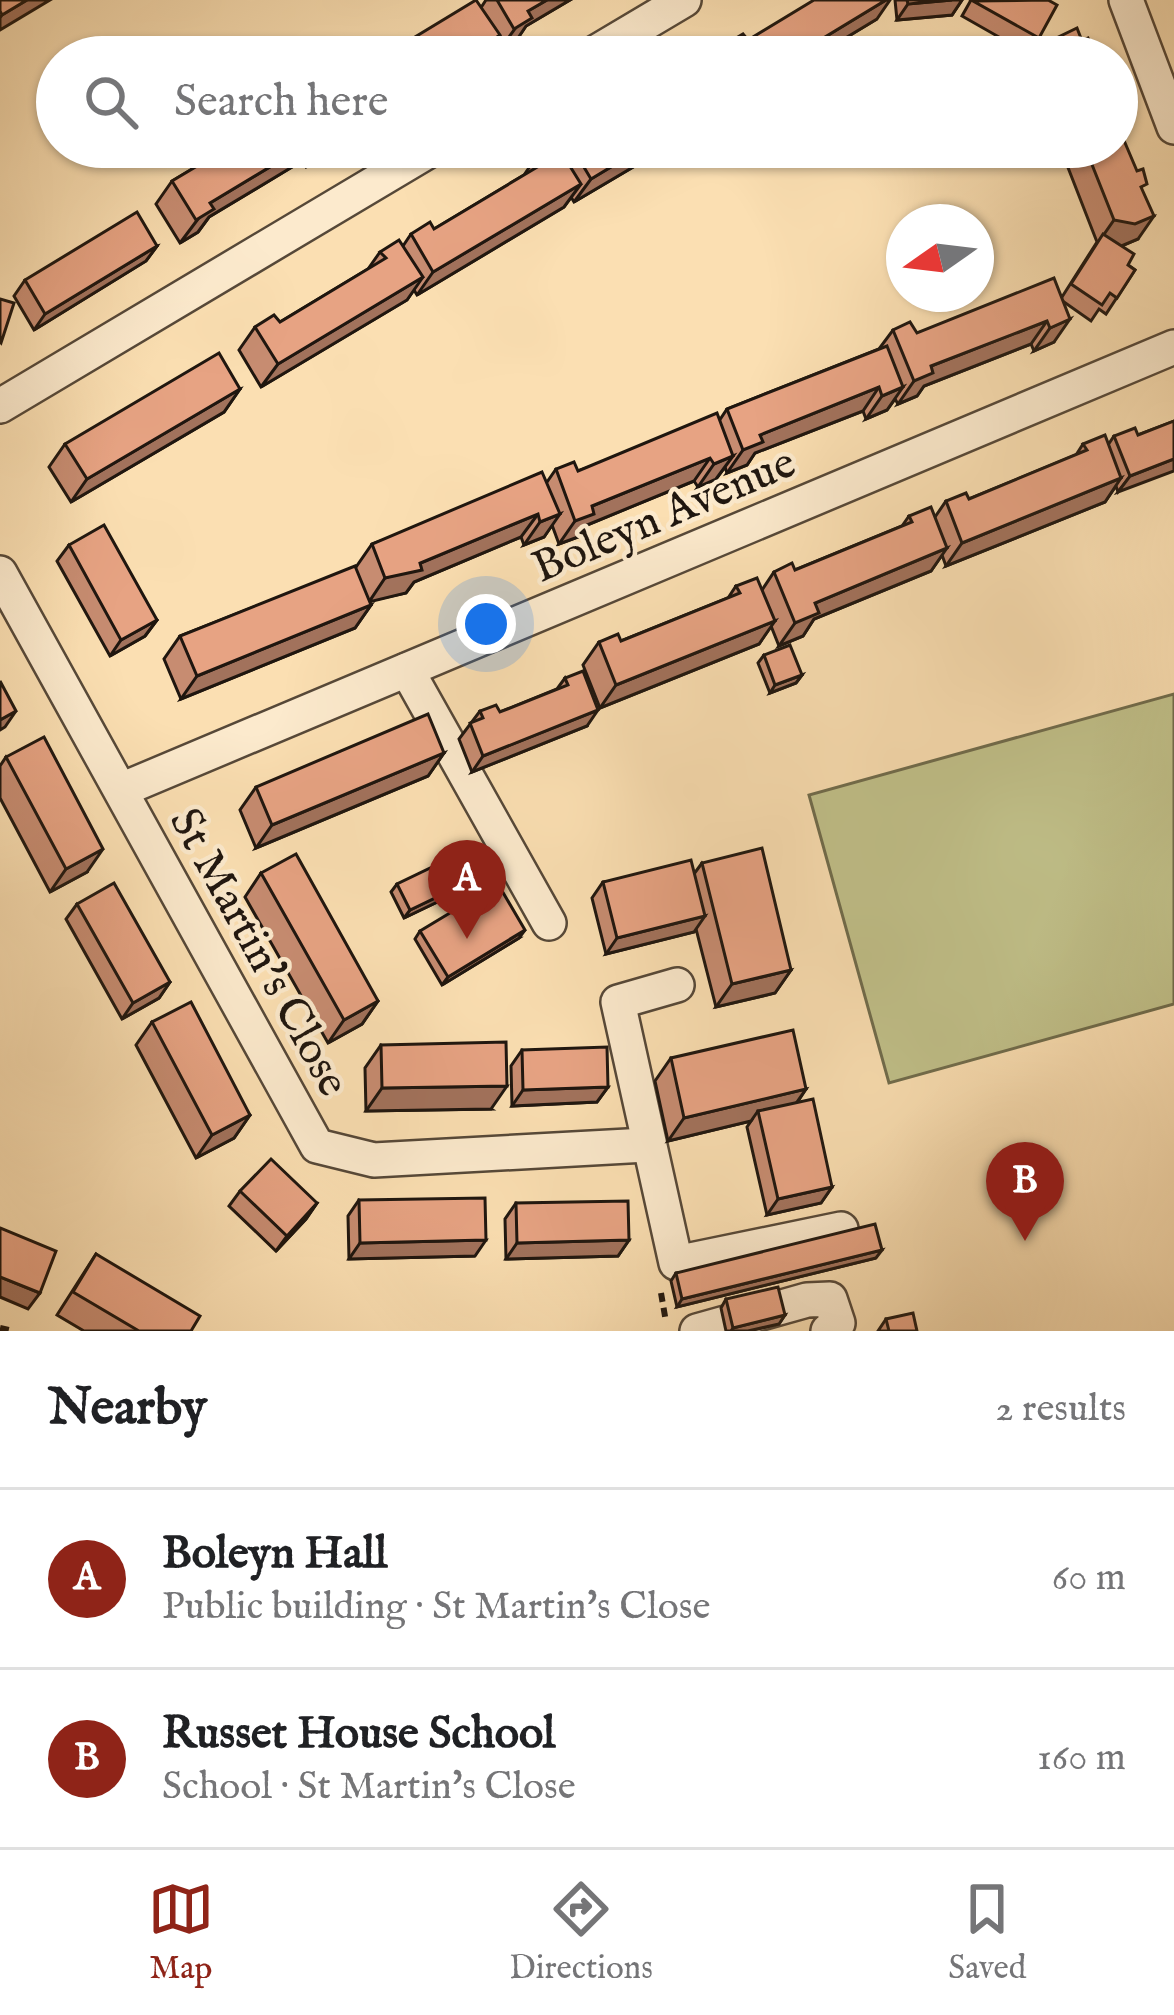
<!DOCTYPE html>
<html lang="en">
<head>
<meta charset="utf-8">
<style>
  :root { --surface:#fff; --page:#f6f6f6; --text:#202124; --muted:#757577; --line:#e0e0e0; --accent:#8f2418 }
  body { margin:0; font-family:"IM FELL English",serif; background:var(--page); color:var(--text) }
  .compass { position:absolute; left:886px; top:204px; width:108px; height:108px; border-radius:50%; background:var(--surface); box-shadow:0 3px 9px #0004; rotate:256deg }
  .you { position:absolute; left:486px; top:624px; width:42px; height:42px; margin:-30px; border:9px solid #fff; border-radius:50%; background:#1a73e8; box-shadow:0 0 0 18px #1a73e833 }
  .badge { display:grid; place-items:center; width:78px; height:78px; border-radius:50%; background:var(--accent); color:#fff; font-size:39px; font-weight:700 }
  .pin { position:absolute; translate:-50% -99px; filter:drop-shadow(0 3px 6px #0008) }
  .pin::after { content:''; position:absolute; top:63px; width:42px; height:36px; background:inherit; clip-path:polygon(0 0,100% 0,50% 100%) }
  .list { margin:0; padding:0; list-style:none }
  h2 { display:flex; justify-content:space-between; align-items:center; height:156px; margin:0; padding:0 48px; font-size:51px }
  h2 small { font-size:39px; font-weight:400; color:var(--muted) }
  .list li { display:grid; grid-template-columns:78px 1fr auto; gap:36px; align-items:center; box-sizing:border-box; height:180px; padding:0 48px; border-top:3px solid var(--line) }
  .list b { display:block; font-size:45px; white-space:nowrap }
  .list p { margin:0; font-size:39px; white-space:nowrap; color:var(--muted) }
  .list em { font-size:39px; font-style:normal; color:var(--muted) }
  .icon { flex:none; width:66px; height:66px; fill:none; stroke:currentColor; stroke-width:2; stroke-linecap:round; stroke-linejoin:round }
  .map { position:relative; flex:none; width:1174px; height:1331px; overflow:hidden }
  .search { position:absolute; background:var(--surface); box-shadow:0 3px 9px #0004; left:36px; right:36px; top:36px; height:132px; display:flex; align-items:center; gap:30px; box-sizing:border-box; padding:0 42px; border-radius:66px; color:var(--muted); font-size:45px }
  .sheet { height:516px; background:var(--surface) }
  nav { display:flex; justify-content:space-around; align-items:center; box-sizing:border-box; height:168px; border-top:3px solid var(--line); background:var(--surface); font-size:33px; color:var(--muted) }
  nav a { display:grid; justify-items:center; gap:6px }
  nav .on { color:var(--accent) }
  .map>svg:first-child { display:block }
  .pitch { fill:#c1c18a; stroke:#706c4c; stroke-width:3 }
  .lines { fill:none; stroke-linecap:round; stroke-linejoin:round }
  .minor-casing { stroke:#564838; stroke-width:38 }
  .path { stroke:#1f160f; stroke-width:6; stroke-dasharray:9 6; stroke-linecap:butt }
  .minor { stroke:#fceacd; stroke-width:33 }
  .wall { fill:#c78c71; stroke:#1f160f; stroke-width:3 }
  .shaded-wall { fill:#a2725c; stroke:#1f160f; stroke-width:3 }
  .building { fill:#e7a383; stroke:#1f160f; stroke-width:3 }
  .labels { text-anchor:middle; stroke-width:9; stroke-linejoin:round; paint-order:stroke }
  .street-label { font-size:45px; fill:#1f160f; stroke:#fceacd }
</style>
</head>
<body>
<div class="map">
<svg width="1174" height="1331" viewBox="0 0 1174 1331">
  <rect width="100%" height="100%" fill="#fbdfb2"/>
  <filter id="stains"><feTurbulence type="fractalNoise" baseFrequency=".00167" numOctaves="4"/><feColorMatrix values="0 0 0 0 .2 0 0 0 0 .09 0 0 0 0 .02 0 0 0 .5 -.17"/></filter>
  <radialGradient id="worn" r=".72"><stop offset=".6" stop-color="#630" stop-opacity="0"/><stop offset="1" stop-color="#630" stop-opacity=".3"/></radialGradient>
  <path class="pitch" d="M 1174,694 L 1174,1004 L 889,1083 L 809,795 Z"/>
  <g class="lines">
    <g class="minor-casing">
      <g id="minor">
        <path d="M 1126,0 L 1174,127"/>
        <path d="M 588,57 L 684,0"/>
        <path d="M 0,406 L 435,147"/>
        <path d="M 0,573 L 317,1146 L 374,1160 L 646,1145"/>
        <path d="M 407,670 L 549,923"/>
        <path d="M 121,790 L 1174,347"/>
        <path d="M 677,985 L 618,1002 L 676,1263 L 841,1229"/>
        <path d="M 697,1331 L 807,1300 L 830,1299 L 838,1323 L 828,1331"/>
      </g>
    </g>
    <g class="path">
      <path d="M 661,1293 L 666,1322"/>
      <path d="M 0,1328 L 13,1331"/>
    </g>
    <use href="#minor" class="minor"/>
  </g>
  <g class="wall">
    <path d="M 486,0 L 570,0 L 526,26 L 516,41 L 498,52 L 494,44 L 485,57 L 382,57 L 482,6 Z"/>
    <path d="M 895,0 L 962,0 L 952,15 L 897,20 Z"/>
    <path d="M 971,0 L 1048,0 L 1039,38 L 1027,53 L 962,16 Z"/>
    <path d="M 877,19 L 814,57 L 705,57 L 717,56 L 726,44 Z"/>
    <path d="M 1082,41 L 1096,55 L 1095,57 L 1035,57 L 1044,44 Z"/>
    <path d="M 229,147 L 331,147 L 326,155 L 306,167 L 302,161 L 209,217 L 198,232 L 180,243 L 156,204 L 172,181 Z"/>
    <path d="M 561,147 L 667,147 L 574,202 L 571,197 L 564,207 L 417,295 L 414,290 L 407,300 L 261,387 L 239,350 L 255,327 L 280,322 L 368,269 L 380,252 L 403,246 L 411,234 L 434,229 L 524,175 L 535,159 Z"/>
    <path d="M 1060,147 L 1117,147 L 1142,191 L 1138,239 L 1122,246 L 1128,265 L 1135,270 L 1106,314 L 1099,309 L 1091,321 L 1064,302 L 1054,342 L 1034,351 L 1031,344 L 924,386 L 917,396 L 898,404 L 895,399 L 887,410 L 866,419 L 863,411 L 755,453 L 747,465 L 727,473 L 725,467 L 716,479 L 698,487 L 694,481 L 587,525 L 578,537 L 559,544 L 552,525 L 544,537 L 524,545 L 521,537 L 414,582 L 406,593 L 369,601 L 371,605 L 355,628 L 181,699 L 164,659 L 180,636 L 356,567 L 372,544 L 547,482 L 556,469 L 578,471 L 719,421 L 727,409 L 879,349 L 893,330 L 917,333 L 1062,297 L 1097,242 Z"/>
    <path d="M 157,246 L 146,261 L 34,330 L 14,296 L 25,280 Z"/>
    <path d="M 240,389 L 224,412 L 71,502 L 49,467 L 65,444 Z"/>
    <path d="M 1174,421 L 1118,492 L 1116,486 L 1105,502 L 946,566 L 942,555 L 931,571 L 814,619 L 803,636 L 779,646 L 771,626 L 759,644 L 600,708 L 583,665 L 599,642 L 621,641 L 728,598 L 736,586 L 762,590 L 774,572 L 795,570 L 902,526 L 909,516 L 935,517 L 946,501 L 969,499 L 1076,455 L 1083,444 L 1108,445 L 1114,436 L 1138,435 Z"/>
    <path d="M 69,545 L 157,620 L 145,636 L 110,656 L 57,561 Z"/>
    <path d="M 764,655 L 802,675 L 796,683 L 770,693 L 758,663 Z"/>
    <path d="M 565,678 L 587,726 L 472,772 L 459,739 L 480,711 L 500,712 L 557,689 Z"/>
    <path d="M 444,753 L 428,776 L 256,848 L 240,810 L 256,787 Z"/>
    <path d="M 6,757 L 87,872 L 50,892 L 0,798 L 0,766 Z"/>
    <path d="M 702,863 L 791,970 L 775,993 L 716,1007 L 696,929 L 694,932 L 606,954 L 592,898 L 603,882 L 694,874 Z"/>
    <path d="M 261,873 L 378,1001 L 362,1024 L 328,1043 L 245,897 Z"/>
    <path d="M 483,880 L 404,918 L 391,892 L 397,884 Z"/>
    <path d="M 77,904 L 170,982 L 159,998 L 122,1019 L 66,919 Z"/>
    <path d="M 420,931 L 519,938 L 442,985 L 415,939 Z"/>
    <path d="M 152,1022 L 250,1115 L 234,1138 L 196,1158 L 136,1045 Z"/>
    <path d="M 381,1045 L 491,1109 L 366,1111 L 365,1068 Z"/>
    <path d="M 522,1050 L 608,1087 L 597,1102 L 512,1106 L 511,1066 Z"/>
    <path d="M 671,1058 L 806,1089 L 797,1103 L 832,1187 L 821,1203 L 767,1215 L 747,1127 L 751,1121 L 668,1141 L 655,1081 Z"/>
    <path d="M 240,1191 L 317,1203 L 306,1219 L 276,1251 L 229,1206 Z"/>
    <path d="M 359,1200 L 475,1256 L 349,1259 L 348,1216 Z"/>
    <path d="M 516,1203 L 629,1240 L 618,1256 L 506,1259 L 505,1219 Z"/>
    <path d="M 96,1254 L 191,1331 L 84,1331 L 57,1315 Z"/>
    <path d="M 876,1258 L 677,1307 L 671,1281 L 676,1273 Z"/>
    <path d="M 726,1299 L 785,1315 L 779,1324 L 748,1331 L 726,1331 L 721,1308 Z"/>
    <path d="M 886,1319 L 917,1331 L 878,1331 Z"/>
  </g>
  <g class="shaded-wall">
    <path d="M 27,0 L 50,0 L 0,30 L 0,18 L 2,15 Z"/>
    <path d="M 547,0 L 570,0 L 526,26 L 516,41 L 498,52 L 528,11 Z"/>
    <path d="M 886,0 L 890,0 L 877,19 L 814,57 L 792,57 Z"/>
    <path d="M 952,0 L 962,0 L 952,15 L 897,20 L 908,4 Z"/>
    <path d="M 500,35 L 485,57 L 474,57 L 480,48 Z"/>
    <path d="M 476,41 L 465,57 L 450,57 Z"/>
    <path d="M 303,147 L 312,147 L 302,161 L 209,217 L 198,232 L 180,243 L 210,203 Z"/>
    <path d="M 320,147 L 331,147 L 326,155 L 306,167 Z"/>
    <path d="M 644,147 L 667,147 L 574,202 L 591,179 Z"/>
    <path d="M 581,184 L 564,207 L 417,295 L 433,272 Z"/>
    <path d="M 1154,216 L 1138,239 L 1119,247 L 1098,243 L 1114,220 Z"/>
    <path d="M 157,246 L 146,261 L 34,330 L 45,314 Z"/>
    <path d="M 423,277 L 407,300 L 261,387 L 278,364 Z"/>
    <path d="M 1070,319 L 1054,342 L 1034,351 L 1050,328 Z"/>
    <path d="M 1047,321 L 1031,344 L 924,386 L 917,396 L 898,404 L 914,381 L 931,366 Z"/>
    <path d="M 879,387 L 863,411 L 755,453 L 747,465 L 727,473 L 743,450 L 760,435 Z"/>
    <path d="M 903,387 L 887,410 L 866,419 L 882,396 Z"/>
    <path d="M 240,389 L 224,412 L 71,502 L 87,479 Z"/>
    <path d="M 733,456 L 716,479 L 698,487 L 714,464 Z"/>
    <path d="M 710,458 L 694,481 L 587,525 L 578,537 L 559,544 L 575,521 L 592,506 Z"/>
    <path d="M 1174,459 L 1174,471 L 1118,492 L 1130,476 Z"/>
    <path d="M 1121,478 L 1105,502 L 946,566 L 962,543 Z"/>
    <path d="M 538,514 L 521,537 L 414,582 L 406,593 L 369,602 L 385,578 Z"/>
    <path d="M 560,514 L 544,537 L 524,545 L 540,522 Z"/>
    <path d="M 947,548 L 931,571 L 814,619 L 803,636 L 779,646 L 795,623 L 815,603 Z"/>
    <path d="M 371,605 L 355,628 L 181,699 L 197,676 Z"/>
    <path d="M 157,620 L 145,636 L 110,656 L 121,640 Z"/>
    <path d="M 775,621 L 759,644 L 600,708 L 616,685 Z"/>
    <path d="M 802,675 L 796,683 L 770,693 L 775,685 Z"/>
    <path d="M 598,710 L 587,726 L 472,772 L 483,756 Z"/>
    <path d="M 16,711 L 5,727 L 0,730 L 0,720 Z"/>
    <path d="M 444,753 L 428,776 L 256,848 L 272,825 Z"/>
    <path d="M 103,849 L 87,872 L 50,892 L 66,869 Z"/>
    <path d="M 489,872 L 483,880 L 404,918 L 410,910 Z"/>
    <path d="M 705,916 L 694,932 L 606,954 L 617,938 Z"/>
    <path d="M 525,930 L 519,938 L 442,985 L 448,977 Z"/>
    <path d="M 791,970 L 775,993 L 716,1007 L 732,984 Z"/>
    <path d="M 170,982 L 159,998 L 122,1019 L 133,1003 Z"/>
    <path d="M 378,1001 L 362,1024 L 328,1043 L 344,1020 Z"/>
    <path d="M 507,1086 L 491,1109 L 366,1111 L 382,1088 Z"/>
    <path d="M 608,1087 L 597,1102 L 512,1106 L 523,1090 Z"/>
    <path d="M 806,1089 L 790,1112 L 758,1111 L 751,1121 L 668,1141 L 684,1118 Z"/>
    <path d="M 250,1115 L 234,1138 L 196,1158 L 212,1135 Z"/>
    <path d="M 832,1187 L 821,1203 L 767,1215 L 778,1199 Z"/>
    <path d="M 317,1203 L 306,1219 L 276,1251 L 287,1236 Z"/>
    <path d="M 486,1240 L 475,1256 L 349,1259 L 360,1243 Z"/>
    <path d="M 629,1240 L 618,1256 L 506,1259 L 517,1243 Z"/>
    <path d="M 882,1250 L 876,1258 L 677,1307 L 682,1299 Z"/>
    <path d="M 0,1277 L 40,1293 L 28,1309 L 0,1297 Z"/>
    <path d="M 785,1315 L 779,1324 L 748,1331 L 731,1331 L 733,1328 Z"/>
  </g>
  <g class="building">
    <path d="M 0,0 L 27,0 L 2,15 L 0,11 Z"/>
    <path d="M 476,0 L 500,35 L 480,48 L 476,41 L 450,57 L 382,57 Z"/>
    <path d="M 497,0 L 547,0 L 528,11 L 532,18 L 514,29 Z"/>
    <path d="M 814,0 L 886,0 L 792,57 L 733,57 L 726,44 L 743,34 L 748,40 Z"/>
    <path d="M 907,0 L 952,0 L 908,4 Z"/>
    <path d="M 1048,0 L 1057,5 L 1039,38 L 973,1 Z"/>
    <path d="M 1077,28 L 1082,41 L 1088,38 L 1096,55 L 1092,57 L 1049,57 L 1044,44 Z"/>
    <path d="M 1117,124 L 1137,171 L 1143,169 L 1147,184 L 1141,187 L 1154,216 L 1135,224 L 1114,220 L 1085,147 L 1117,147 Z"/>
    <path d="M 229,147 L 303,147 L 210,203 L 214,209 L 196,220 L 172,181 Z"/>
    <path d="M 555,147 L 558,147 L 581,184 L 433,272 L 411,234 L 430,222 L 434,229 L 539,166 L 535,159 Z"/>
    <path d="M 572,147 L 644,147 L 591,179 Z"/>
    <path d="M 137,212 L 157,246 L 45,314 L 25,280 Z"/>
    <path d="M 1103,234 L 1134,254 L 1128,265 L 1135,270 L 1117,298 L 1110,293 L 1102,305 L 1071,284 Z"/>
    <path d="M 399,240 L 423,277 L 278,364 L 255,327 L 274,315 L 280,322 L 386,258 L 380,252 Z"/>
    <path d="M 1054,278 L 1070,319 L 1050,328 L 1047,321 L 931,366 L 933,373 L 914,381 L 893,330 L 910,322 L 917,333 Z"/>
    <path d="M 0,299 L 14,303 L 1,343 L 0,342 Z"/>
    <path d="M 887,346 L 903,387 L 882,396 L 879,387 L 760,435 L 763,442 L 743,450 L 727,409 Z"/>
    <path d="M 219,353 L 240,389 L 87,479 L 65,444 Z"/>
    <path d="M 717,413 L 733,456 L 714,464 L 710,458 L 592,506 L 594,514 L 575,521 L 556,469 L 574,462 L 578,471 Z"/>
    <path d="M 1174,421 L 1174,459 L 1130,476 L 1114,436 L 1135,428 L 1138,435 Z"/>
    <path d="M 1105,435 L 1121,478 L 962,543 L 946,501 L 966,493 L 969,499 L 1087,450 L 1083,444 Z"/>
    <path d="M 542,472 L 560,514 L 540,522 L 538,514 L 420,563 L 422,570 L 385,578 L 372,544 Z"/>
    <path d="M 931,507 L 947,548 L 815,603 L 819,613 L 795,623 L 774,572 L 792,563 L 795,570 L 912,522 L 909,516 Z"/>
    <path d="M 104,525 L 157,620 L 121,640 L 69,545 Z"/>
    <path d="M 355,566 L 371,605 L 197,676 L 180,636 Z"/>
    <path d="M 757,578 L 775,621 L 616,685 L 599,642 L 618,634 L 621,641 L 740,593 L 736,586 Z"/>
    <path d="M 790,645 L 802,675 L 775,685 L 764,655 Z"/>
    <path d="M 583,671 L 598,710 L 483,756 L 470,723 L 483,718 L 480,711 L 496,705 L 500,712 L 568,685 L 565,678 Z"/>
    <path d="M 0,681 L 16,711 L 0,720 Z"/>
    <path d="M 428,714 L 444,753 L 272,825 L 256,787 Z"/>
    <path d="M 44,737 L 103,849 L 66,869 L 6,757 Z"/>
    <path d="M 476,846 L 489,872 L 410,910 L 397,884 Z"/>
    <path d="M 762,848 L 791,970 L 732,984 L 702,863 Z"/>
    <path d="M 296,854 L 378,1001 L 344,1020 L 261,873 Z"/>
    <path d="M 691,860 L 705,916 L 617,938 L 603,882 Z"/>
    <path d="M 114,883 L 170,982 L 133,1003 L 77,904 Z"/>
    <path d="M 498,884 L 525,930 L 448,977 L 420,931 Z"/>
    <path d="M 191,1002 L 250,1115 L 212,1135 L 152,1022 Z"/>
    <path d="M 793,1030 L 806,1089 L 684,1118 L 671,1058 Z"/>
    <path d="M 506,1042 L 507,1086 L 382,1088 L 381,1045 Z"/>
    <path d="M 607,1047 L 608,1087 L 523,1090 L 522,1050 Z"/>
    <path d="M 813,1099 L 832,1187 L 778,1199 L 758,1111 Z"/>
    <path d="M 271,1159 L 317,1203 L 287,1236 L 240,1191 Z"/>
    <path d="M 485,1198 L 486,1240 L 360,1243 L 359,1200 Z"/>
    <path d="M 628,1201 L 629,1240 L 517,1243 L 516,1203 Z"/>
    <path d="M 875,1224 L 882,1250 L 682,1299 L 676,1273 Z"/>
    <path d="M 0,1228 L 56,1251 L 40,1293 L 0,1277 Z"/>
    <path d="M 96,1254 L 200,1316 L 191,1331 L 139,1331 L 73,1292 Z"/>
    <path d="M 778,1287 L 785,1315 L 733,1328 L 726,1299 Z"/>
    <path d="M 913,1313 L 917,1331 L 889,1331 L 886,1319 Z"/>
  </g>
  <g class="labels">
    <g class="street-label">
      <text transform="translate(663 513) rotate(-23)" y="16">Boleyn Avenue</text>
      <text transform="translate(261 951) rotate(61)" y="16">St Martin's Close</text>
    </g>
  </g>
  <rect width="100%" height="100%" filter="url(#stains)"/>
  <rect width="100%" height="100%" fill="url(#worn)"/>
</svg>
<svg class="compass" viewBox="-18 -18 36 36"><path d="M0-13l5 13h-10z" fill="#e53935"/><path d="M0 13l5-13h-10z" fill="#757577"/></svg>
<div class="you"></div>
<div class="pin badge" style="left:467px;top:939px">A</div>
<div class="pin badge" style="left:1025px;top:1241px">B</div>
<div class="search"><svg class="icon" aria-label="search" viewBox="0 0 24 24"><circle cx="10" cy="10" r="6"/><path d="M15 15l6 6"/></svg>Search here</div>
</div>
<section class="sheet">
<h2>Nearby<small>2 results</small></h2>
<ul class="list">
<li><span class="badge">A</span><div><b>Boleyn Hall</b><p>Public building · St Martin's Close</p></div><em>60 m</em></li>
<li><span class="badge">B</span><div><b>Russet House School</b><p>School · St Martin's Close</p></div><em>160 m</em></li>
</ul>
</section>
<nav>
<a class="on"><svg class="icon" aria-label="map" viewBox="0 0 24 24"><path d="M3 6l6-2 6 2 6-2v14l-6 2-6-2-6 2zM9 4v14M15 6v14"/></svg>Map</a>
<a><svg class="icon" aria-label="directions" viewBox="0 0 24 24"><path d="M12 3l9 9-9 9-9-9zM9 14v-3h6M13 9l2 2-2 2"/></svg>Directions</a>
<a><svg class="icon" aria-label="saved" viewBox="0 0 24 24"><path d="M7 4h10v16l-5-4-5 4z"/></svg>Saved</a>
</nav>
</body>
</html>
